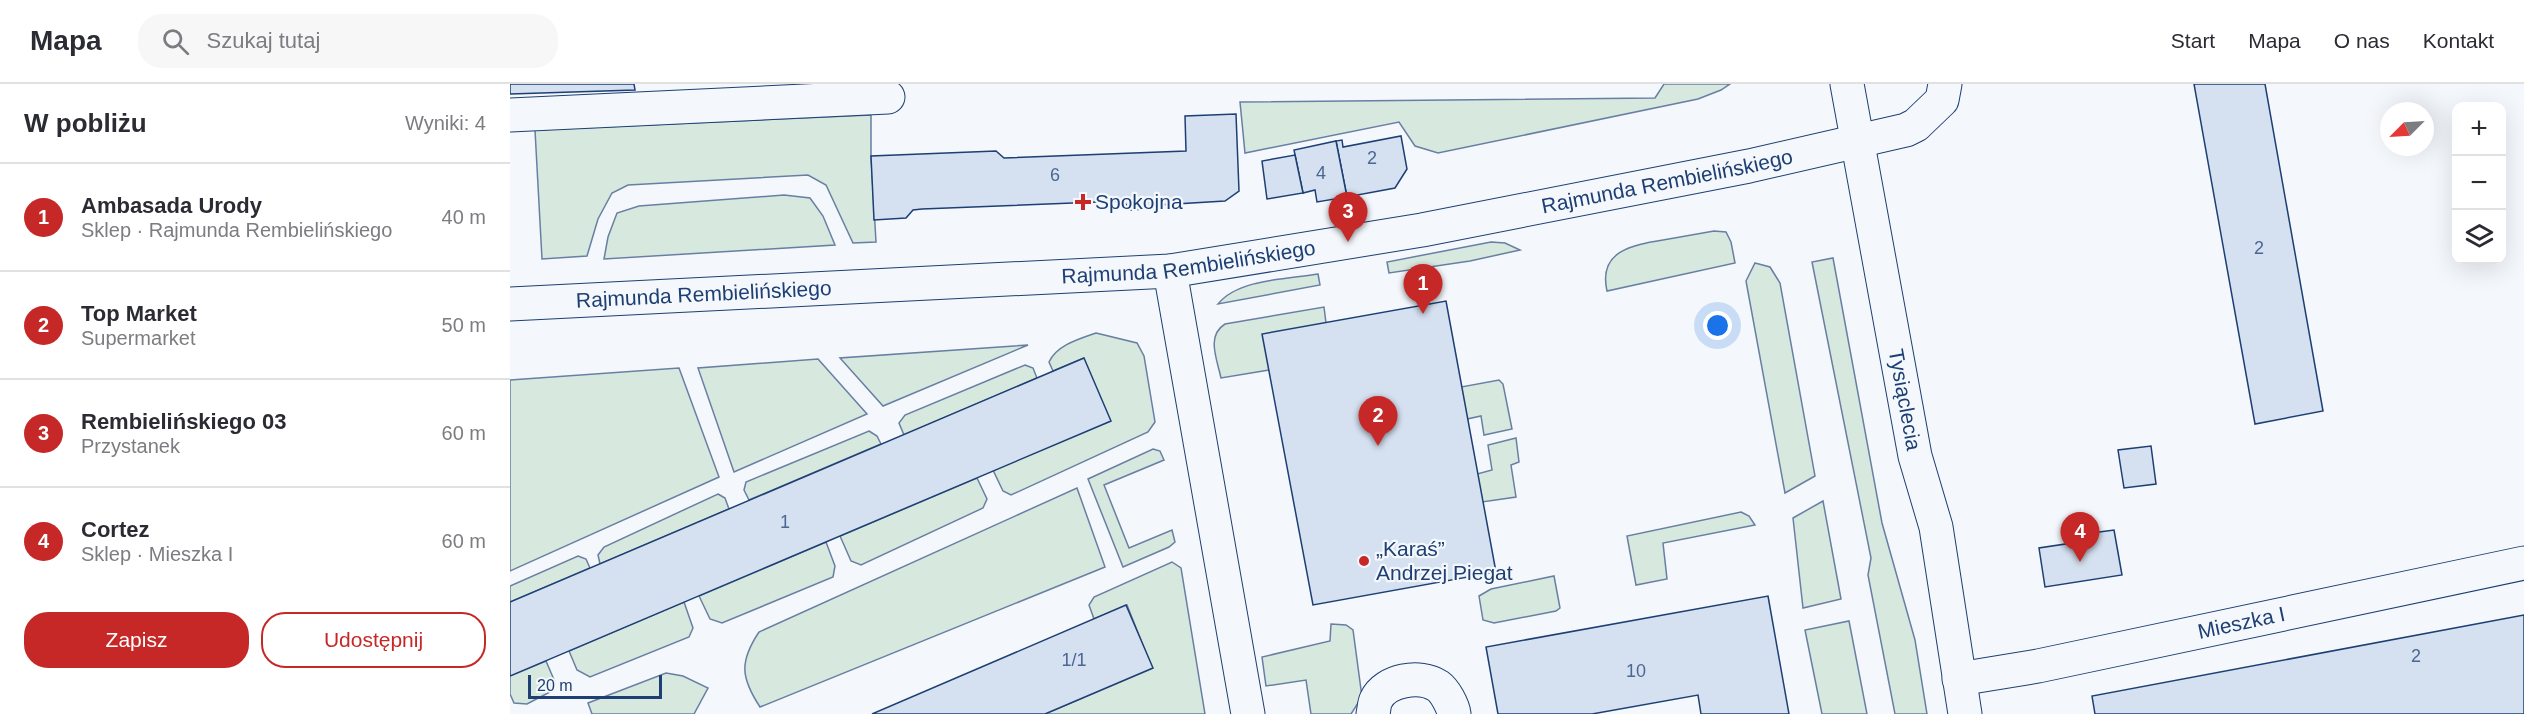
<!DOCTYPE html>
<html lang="pl">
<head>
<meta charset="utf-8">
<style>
  :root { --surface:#fff; --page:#f7f7f7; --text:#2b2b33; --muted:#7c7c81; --line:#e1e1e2; --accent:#c62828 }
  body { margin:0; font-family:Helvetica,sans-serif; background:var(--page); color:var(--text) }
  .controls { position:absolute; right:18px; top:18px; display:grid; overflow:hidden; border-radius:12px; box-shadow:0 6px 24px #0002 }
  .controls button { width:54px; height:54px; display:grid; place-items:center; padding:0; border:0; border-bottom:2px solid var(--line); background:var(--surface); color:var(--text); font:30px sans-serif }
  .compass { position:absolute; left:1870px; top:18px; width:54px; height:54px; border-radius:50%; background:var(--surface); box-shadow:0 6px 24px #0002; rotate:246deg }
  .scale { position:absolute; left:18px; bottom:15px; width:134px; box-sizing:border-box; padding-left:6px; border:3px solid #1d3f73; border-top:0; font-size:16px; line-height:21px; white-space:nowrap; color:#1d3f73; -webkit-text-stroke:4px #f4f7fb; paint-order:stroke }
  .you { position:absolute; left:1208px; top:242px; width:21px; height:21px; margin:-15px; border:4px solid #fff; border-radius:50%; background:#1a73e8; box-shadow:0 0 0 9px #1a73e833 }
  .badge { display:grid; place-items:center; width:39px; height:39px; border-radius:50%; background:var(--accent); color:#fff; font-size:20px; font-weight:700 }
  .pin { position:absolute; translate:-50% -50px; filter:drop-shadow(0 2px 3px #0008) }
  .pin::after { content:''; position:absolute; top:32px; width:21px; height:18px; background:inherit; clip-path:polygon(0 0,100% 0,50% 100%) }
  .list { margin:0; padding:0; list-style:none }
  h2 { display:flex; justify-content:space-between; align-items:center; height:78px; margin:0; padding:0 24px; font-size:26px }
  h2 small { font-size:20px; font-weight:400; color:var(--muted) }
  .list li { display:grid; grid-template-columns:39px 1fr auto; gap:18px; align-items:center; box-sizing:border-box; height:108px; padding:0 24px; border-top:2px solid var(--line) }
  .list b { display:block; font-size:22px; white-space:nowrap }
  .list p { margin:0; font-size:20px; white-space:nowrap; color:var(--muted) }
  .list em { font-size:20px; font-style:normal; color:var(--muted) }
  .actions { display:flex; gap:12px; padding:18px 24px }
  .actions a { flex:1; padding:14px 0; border:2px solid var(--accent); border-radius:24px; text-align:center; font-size:21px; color:var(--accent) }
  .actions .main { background:var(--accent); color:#fff }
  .icon { flex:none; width:33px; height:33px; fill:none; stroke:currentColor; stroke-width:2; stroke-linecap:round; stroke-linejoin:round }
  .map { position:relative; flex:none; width:2014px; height:630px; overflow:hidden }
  header { display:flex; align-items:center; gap:36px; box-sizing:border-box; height:84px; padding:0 30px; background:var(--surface); border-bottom:2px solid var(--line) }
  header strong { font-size:28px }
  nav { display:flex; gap:33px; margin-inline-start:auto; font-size:21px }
  .search { width:420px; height:54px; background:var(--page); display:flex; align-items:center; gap:15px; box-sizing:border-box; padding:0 21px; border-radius:24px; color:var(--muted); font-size:22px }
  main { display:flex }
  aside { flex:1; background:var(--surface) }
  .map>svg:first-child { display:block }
  .green { fill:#d7e8df; stroke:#687fa3; stroke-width:1.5 }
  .building { fill:#d5e0f0; stroke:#1d3f73; stroke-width:1.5 }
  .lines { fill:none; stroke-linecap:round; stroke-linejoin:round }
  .minor-casing { stroke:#1d3f73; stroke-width:35 }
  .minor { stroke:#f4f7fb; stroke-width:33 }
  .poi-dot { fill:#c62828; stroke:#f4f7fb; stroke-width:2 }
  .labels { text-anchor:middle; stroke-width:4.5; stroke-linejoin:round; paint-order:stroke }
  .number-label { font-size:18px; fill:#4b6792 }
  .street-label { font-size:21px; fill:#1d3f73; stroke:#f4f7fb }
  .poi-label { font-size:21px; fill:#1d3f73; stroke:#f4f7fb; text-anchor:start }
</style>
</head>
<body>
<header>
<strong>Mapa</strong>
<div class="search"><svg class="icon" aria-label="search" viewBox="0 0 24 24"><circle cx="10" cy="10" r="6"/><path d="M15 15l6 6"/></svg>Szukaj tutaj</div>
<nav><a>Start</a><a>Mapa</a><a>O nas</a><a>Kontakt</a></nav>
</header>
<main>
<aside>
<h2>W pobliżu<small>Wyniki: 4</small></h2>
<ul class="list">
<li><span class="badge">1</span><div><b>Ambasada Urody</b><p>Sklep · Rajmunda Rembielińskiego</p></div><em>40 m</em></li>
<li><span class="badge">2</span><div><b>Top Market</b><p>Supermarket</p></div><em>50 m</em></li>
<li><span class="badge">3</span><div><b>Rembielińskiego 03</b><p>Przystanek</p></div><em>60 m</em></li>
<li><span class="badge">4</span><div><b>Cortez</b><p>Sklep · Mieszka I</p></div><em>60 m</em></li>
</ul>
<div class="actions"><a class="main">Zapisz</a><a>Udostępnij</a></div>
</aside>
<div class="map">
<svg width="2014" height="630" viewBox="0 0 2014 630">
  <rect width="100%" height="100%" fill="#f4f7fb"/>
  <g class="green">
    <path d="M 1154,0 L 1220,0 L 1211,6 L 1188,15 L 928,69 L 905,62 L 889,38 L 735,69 L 730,18 L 1145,14 Z"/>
    <path d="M 361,31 L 361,72 L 366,158 L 343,159 L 316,101 L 298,91 L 118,101 L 102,109 L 88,135 L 77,172 L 32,175 L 25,46 Z"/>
    <path d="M 274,111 L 300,114 L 313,132 L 325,161 L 94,175 L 98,153 L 107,129 L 129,122 Z"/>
    <path d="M 1204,147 L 1216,148 L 1221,158 L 1225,179 L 1097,207 C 1088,167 1122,161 1153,156 C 1170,153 1187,150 1204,147 Z"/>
    <path d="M 981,158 L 995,159 L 1010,166 L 960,177 L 879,189 L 877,178 Z"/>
    <path d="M 1323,174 L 1372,439 L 1405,556 L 1417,630 L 1385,630 L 1358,491 L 1361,474 L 1302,178 Z"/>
    <path d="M 1245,179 L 1260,183 L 1270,199 L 1305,392 L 1275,409 L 1236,197 Z"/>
    <path d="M 808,190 L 810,201 L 708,220 C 728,195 778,195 808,190 Z"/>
    <path d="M 814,223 L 816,239 L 759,286 L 711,294 C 707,275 696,252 715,240 Z"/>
    <path d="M 586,249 L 627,259 L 634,272 L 645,338 L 638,348 L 501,411 L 493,407 L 483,386 L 574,274 L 543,287 L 539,278 C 547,261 569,255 586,249 Z"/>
    <path d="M 518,261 L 373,322 L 330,274 Z"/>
    <path d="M 308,275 L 357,330 L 224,388 L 188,284 Z"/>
    <path d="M 515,281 L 523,284 L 527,294 L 394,351 L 389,339 L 395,331 Z"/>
    <path d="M 169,284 L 209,393 L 0,487 L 0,296 Z"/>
    <path d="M 989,296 L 993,300 L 1002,345 L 974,351 L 971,332 L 957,335 L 951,303 Z"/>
    <path d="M 359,347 L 367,352 L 371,360 L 239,416 L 234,406 L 236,398 Z"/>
    <path d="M 1006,354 L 1009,378 L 1001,381 L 1006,413 L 972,418 L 967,390 L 982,386 L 978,361 Z"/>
    <path d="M 643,365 L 650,367 L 654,376 L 594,401 L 619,464 L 662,446 L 665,458 L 659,463 L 613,483 L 578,395 Z"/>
    <path d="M 467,394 L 477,415 L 473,424 L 351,481 L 341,477 L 330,452 Z"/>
    <path d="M 567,404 L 595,483 L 250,623 C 231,594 229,578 249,548 Z"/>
    <path d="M 208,410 L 215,414 L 219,425 L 90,480 L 88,471 L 94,463 Z"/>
    <path d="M 1313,417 L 1331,515 L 1293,524 L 1283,434 Z"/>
    <path d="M 1231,428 L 1239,432 L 1245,441 L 1153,459 L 1157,495 L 1126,501 L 1117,452 Z"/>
    <path d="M 316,458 L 325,482 L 323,493 L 212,539 L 200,535 L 189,512 Z"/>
    <path d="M 68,472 L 76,475 L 80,484 L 0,518 L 0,502 Z"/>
    <path d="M 662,478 L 671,484 L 695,630 L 535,630 L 642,584 L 617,521 L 584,535 L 579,521 L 584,513 Z"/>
    <path d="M 1044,492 L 1050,524 L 1046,527 L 984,539 L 973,536 L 969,512 L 981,505 Z"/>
    <path d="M 174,518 L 183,544 L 179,553 L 80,593 L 67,586 L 59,567 Z"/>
    <path d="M 1339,537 L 1357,630 L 1312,630 L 1295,546 Z"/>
    <path d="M 821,540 L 836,541 L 843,546 L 852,613 L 841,630 L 801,630 L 796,596 L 756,602 L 752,573 L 820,557 Z"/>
    <path d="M 36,577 L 45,598 L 42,607 L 17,620 L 4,619 L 0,610 L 0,592 Z"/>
    <path d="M 156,589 L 173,592 L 198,604 L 184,630 L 82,630 L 78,619 Z"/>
  </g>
  <g class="building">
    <path d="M 0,0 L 124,0 L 125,6 L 0,10 Z"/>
    <path d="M 1684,0 L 1755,0 L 1813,327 L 1745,340 Z"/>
    <path d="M 726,30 L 729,107 L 715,117 L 649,121 L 650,124 L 621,126 L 613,117 L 412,125 L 403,126 L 396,134 L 364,136 L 361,72 L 486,67 L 494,74 L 676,67 L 675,32 Z"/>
    <path d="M 891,52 L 897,85 L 885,104 L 837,113 L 826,57 L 832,56 L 833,63 Z"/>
    <path d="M 826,57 L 837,113 L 807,118 L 805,106 L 793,109 L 784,66 Z"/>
    <path d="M 785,71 L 793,109 L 757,115 L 752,77 Z"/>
    <path d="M 936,217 L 986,488 L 803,521 L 752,250 Z"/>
    <path d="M 574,274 L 601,337 L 0,592 L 0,518 Z"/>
    <path d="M 1641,362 L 1646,400 L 1614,404 L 1608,366 Z"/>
    <path d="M 1604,446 L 1612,491 L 1535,503 L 1529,464 L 1575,457 L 1574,450 Z"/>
    <path d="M 1258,512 L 1279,630 L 1191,630 L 1188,611 L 1082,630 L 988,630 L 976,563 Z"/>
    <path d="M 616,521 L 643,584 L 535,630 L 362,630 Z"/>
    <path d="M 2014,531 L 2014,630 L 1585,630 L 1582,612 Z"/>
  </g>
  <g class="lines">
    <g class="minor-casing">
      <g id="minor">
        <path id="s1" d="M 1337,0 L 1405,372 L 1426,443 L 1455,630"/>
        <path d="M 0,31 L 378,13"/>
        <path d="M 660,187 L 738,630"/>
        <path id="s2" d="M 0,220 L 660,187 L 912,146 L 1239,82 L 1396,46 L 1406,41 L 1432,16 L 1435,0"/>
        <path id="s3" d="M 1449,595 L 1528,582 L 2014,479"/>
        <path d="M 863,630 C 864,626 864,620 866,616 C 875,596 910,590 928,602 C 935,607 943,622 944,630"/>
      </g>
    </g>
    <use href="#minor" class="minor"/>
  </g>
  <g class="poi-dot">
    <path d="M570 109h6v6h6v6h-6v6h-6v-6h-6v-6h6z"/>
    <circle cx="854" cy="477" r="6"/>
  </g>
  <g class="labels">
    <g class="number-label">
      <text x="862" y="80">2</text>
      <text x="811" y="95">4</text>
      <text x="545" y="97">6</text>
      <text x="1749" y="170">2</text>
      <text x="275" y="444">1</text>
      <text x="1906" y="578">2</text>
      <text x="564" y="582">1/1</text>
      <text x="1126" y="593">10</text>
    </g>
    <g class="street-label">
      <text dy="7" stroke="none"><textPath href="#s2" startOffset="1166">Rajmunda Rembielińskiego</textPath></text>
      <text dy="7" stroke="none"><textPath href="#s2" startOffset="680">Rajmunda Rembielińskiego</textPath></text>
      <text dy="7" stroke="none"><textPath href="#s2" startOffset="194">Rajmunda Rembielińskiego</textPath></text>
      <text dy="7" stroke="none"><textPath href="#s1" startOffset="321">Tysiąclecia</textPath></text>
      <text dy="7" stroke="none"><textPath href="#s3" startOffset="288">Mieszka I</textPath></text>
    </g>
    <g class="poi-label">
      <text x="585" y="125">Spokojna</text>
      <text x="866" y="472">„Karaś”<tspan x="866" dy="24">Andrzej Piegat</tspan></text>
    </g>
  </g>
</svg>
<div class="controls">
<button>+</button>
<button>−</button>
<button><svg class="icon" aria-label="layers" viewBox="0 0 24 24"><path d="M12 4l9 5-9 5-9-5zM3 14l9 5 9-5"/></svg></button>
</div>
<svg class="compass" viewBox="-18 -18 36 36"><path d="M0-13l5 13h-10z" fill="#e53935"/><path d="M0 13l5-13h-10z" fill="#7c7c81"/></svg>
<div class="scale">20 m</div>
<div class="you"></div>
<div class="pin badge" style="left:913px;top:230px">1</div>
<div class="pin badge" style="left:868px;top:362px">2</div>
<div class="pin badge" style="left:838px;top:158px">3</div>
<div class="pin badge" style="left:1570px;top:478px">4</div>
</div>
</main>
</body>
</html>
